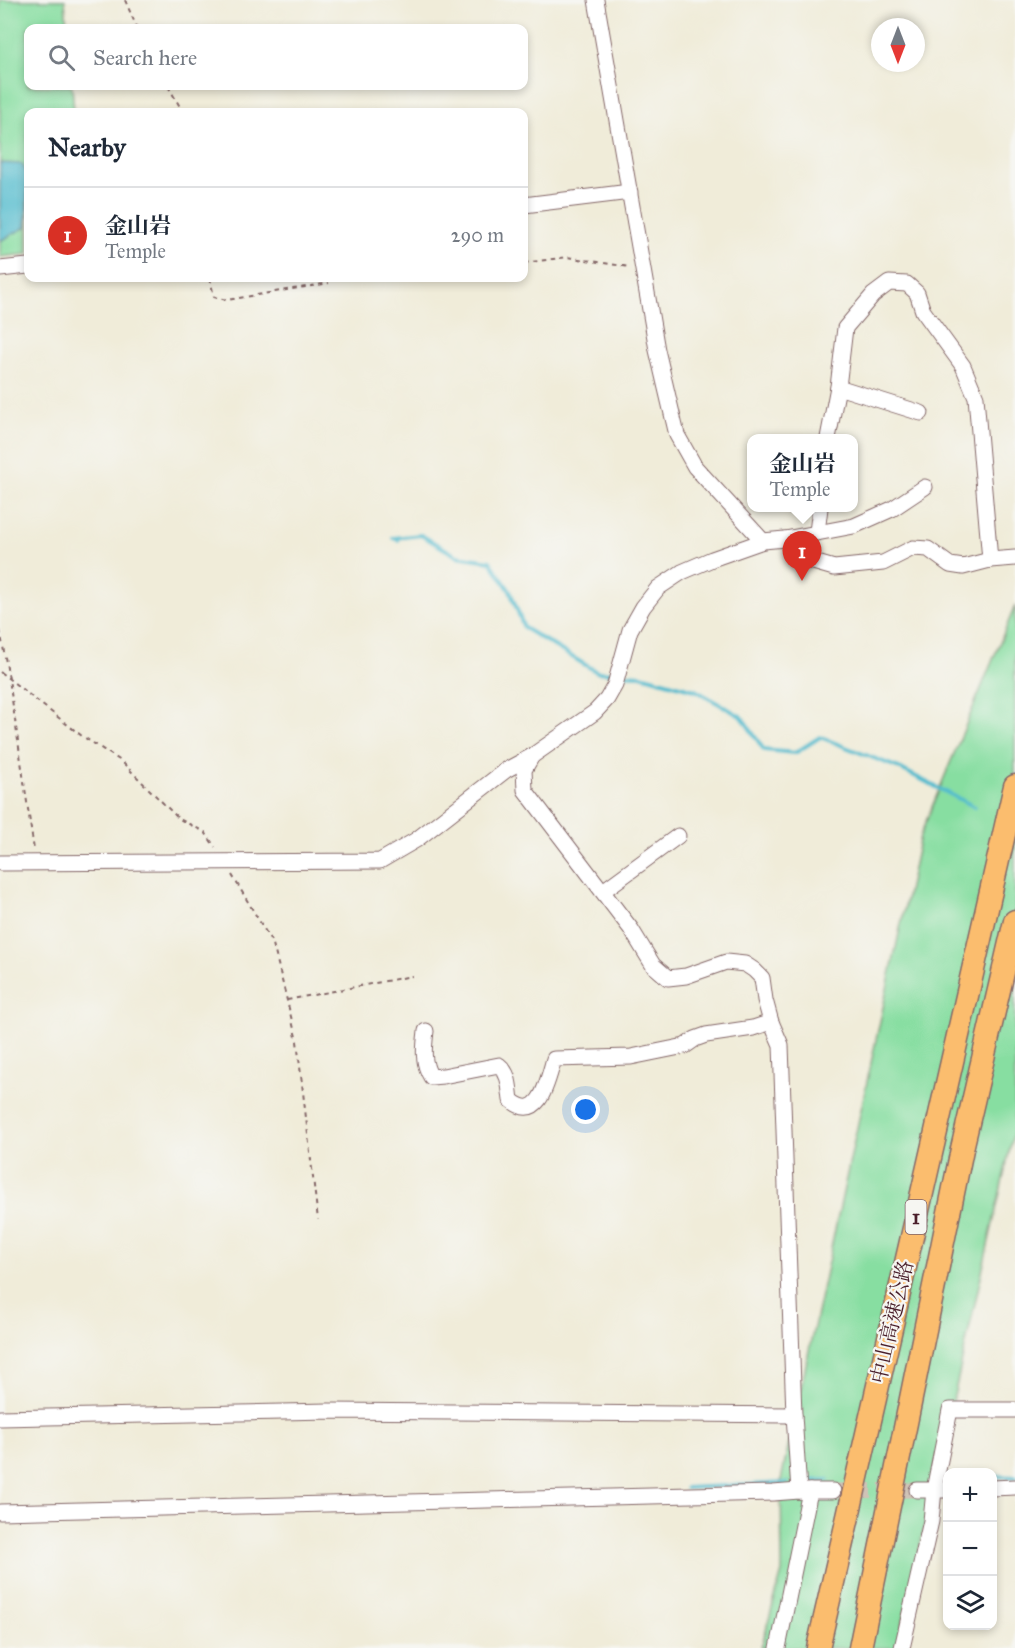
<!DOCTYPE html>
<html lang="en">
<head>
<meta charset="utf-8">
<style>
  :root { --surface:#fff; --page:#f6f6f7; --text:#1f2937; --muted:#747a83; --line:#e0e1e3; --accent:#d93025 }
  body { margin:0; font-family:"IM FELL Great Primer","Noto Serif TC",serif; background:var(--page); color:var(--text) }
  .controls { position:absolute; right:18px; bottom:18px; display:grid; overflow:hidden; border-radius:12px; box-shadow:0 3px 9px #0003 }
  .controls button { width:54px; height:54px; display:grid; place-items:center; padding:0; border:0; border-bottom:2px solid var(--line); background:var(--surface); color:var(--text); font:30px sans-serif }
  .compass { position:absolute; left:871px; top:18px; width:54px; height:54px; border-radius:50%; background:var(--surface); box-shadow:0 3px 9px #0003; rotate:180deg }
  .you { position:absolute; left:586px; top:1110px; width:21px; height:21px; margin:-15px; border:4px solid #fff; border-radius:50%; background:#1a73e8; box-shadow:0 0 0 9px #1a73e833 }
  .badge { display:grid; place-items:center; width:39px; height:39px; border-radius:50%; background:var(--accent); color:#fff; font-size:20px; font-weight:700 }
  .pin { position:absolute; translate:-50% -50px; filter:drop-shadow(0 2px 3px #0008) }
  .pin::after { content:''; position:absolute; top:32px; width:21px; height:18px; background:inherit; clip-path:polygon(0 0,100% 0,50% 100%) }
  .popup { position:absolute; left:747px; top:434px; width:111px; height:78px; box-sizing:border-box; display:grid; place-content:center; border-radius:12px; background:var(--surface); filter:drop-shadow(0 2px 4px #0005); font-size:20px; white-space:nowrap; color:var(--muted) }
  .popup b { font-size:22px; color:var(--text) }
  .popup::after { content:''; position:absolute; left:50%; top:100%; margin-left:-12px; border:12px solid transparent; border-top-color:var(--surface) }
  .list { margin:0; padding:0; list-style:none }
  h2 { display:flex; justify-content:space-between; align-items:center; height:78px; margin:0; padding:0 24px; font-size:26px }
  h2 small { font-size:20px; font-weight:400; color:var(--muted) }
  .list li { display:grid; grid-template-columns:39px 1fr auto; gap:18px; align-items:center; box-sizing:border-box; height:96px; padding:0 24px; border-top:2px solid var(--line) }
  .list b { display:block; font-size:22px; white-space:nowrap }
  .list p { margin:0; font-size:20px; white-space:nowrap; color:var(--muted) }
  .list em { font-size:20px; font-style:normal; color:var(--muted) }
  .icon { flex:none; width:33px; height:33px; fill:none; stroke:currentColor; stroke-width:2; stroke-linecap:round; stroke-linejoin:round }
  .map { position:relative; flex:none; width:1015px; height:1648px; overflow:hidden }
  .search { position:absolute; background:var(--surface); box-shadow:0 3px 9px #0003; left:24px; top:24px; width:504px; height:66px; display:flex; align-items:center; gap:15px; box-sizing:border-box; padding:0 21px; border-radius:12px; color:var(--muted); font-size:22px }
  .panel { position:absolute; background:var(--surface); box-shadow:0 3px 9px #0003; left:24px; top:108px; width:504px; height:174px; border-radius:12px }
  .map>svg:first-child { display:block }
  .green { fill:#87dea1; stroke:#687e66; stroke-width:1.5 }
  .water { fill:#51bbce; stroke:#4e6d7c; stroke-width:1.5 }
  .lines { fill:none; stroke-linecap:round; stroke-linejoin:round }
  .stream { stroke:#51bbce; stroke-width:4 }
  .minor-tunnel { stroke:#cfc3b6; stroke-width:15; stroke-dasharray:15 8; stroke-linecap:butt }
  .minor-casing { stroke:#846768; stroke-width:17 }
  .highway-casing { stroke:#846768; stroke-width:25 }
  .path { stroke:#846768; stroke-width:2; stroke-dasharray:4.5 4.5; stroke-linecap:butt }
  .minor { stroke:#fff; stroke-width:15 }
  .highway { stroke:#fbbd6e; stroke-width:22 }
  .labels { text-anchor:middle; stroke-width:4.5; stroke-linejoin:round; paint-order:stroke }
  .shield { fill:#f6f6f2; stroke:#7e6067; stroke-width:1.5 }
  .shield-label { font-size:20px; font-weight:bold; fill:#4a1f2b }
  .street-label { font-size:21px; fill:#4a1f2b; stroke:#f6f6f2 }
</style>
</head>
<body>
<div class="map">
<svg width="1015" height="1648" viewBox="0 0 1015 1648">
  <rect width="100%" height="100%" fill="#f6f6f2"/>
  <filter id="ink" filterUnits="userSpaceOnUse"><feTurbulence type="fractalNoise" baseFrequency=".0167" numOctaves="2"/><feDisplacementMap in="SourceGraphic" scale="12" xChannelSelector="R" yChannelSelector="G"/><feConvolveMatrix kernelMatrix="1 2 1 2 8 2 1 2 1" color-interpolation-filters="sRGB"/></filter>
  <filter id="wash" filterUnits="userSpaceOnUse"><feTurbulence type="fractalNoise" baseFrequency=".008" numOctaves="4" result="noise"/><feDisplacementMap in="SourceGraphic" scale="24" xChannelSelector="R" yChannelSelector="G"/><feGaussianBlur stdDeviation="1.35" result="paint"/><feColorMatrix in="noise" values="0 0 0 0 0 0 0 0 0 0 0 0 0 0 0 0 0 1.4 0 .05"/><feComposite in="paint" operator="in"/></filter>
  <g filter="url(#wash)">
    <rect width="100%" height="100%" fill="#f0ecd9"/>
    <g class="green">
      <path d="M 0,0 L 65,0 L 67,28 L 28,28 L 28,86 L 72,86 L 74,112 L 28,112 L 28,254 L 0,257 Z"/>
      <path d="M 1015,606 L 1015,1126 L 897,1648 L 761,1648 L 782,1572 L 781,1480 L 920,836 Z"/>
    </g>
    <path class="water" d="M 0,163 L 22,164 L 28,176 L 26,227 L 0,241 Z"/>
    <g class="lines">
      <g class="stream">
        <path d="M 398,540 L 393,538 L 421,535 L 457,556 L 490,561 L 510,591 L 524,628 L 597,672 L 614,673"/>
        <path d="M 622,674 L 641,675 L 695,690 L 742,717 L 764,750 L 795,753 L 820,737 L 899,768 L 975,807"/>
        <path d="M 946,1475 L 948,1476"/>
        <path d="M 992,1476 L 1015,1477"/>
        <path d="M 805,1481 L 828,1480"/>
        <path d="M 686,1488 L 787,1483"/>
      </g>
    </g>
  </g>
  <g filter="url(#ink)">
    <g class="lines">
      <path class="minor-tunnel" d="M 833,1491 L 917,1490"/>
      <g class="minor-casing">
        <g id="minor">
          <path d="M 596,0 L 657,350 L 677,435 L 695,467 L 763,541"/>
          <path d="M 524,205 L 630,192"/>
          <path d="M 0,269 L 28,266"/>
          <path d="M 838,387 L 921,413"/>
          <path d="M 828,438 L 838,387 L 845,328 L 873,295 L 889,283 L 907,284 L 917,293 L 923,311 L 963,366 L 976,397 L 990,560 L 1015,558"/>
          <path d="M 817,532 L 820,508"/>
          <path d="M 785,539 L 810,561 L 834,568 L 883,563 L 913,548 L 928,549 L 950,565 L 963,567 L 990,560"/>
          <path d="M 532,756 L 524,770 L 525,790 L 631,929 L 653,965 L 668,978 L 686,976 L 726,962 L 745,964 L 754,970 L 762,978 L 765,1000 L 771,1022 L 781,1045 L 794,1415"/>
          <path d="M 0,863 L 380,861 L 416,840 L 506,770 L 532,756 L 595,712 L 607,699 L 615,685 L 630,630 L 643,607 L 658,588 L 682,572 L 712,559 L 763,541 L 785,539 L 854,526 L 892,509 L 925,487"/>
          <path d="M 603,891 L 678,836"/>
          <path d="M 426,1031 C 424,1048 422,1062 431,1077 L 443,1076 L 499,1065 C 510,1074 509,1087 511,1100 C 540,1125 548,1078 554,1059 L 631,1057 L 685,1046 L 695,1039 L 706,1035 L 753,1028 L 771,1022"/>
          <path d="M 0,1418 L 328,1411 L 794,1415 L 799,1491 L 833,1491"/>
          <path d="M 992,1488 L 1015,1487"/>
          <path d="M 917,1490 L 948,1490"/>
          <path d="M 0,1512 L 773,1493 L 799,1491"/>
          <path d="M 778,1648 L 810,1491"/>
          <path d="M 902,1648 L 931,1521 L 934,1490 L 950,1410 L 1015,1410"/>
        </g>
      </g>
      <g class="highway-casing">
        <g id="highway">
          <path d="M 818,1648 L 1015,786"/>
          <path d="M 860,1648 L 962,1149 L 1015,921"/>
        </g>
      </g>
      <g class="path">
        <path d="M 125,0 L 137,28"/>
        <path d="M 168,86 L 183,112"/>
        <path d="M 524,263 L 567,257 L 629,267"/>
        <path d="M 210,278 L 214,297 L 227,300 L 329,283"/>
        <path d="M 0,630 L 9,679 L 34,850"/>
        <path d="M 0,672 L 82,736 L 121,761 L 179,819 L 205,832 L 215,847"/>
        <path d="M 232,875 L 273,944 L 297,1041 L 318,1220"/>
        <path d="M 287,1000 L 412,976"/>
      </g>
      <use href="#minor" class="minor"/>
      <use href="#highway" class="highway"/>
    </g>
  </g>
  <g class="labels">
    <rect class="shield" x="905.5" y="1200" width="21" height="34" rx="4.5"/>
    <g class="shield-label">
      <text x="916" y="1224">1</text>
    </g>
    <g class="street-label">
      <text transform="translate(892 1322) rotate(-77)" y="7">中山高速公路</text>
    </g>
  </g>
</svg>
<div class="controls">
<button>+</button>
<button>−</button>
<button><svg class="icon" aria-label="layers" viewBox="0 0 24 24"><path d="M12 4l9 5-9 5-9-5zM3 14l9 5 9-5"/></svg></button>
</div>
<svg class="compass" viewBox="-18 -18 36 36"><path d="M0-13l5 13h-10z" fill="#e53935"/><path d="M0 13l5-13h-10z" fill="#747a83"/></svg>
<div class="you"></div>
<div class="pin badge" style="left:802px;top:581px">1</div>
<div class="popup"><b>金山岩</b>Temple</div>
<div class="search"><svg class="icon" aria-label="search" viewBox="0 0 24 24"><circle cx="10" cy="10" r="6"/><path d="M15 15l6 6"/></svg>Search here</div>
<section class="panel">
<h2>Nearby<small></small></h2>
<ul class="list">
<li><span class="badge">1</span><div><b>金山岩</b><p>Temple</p></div><em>290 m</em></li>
</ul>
</section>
</div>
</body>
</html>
